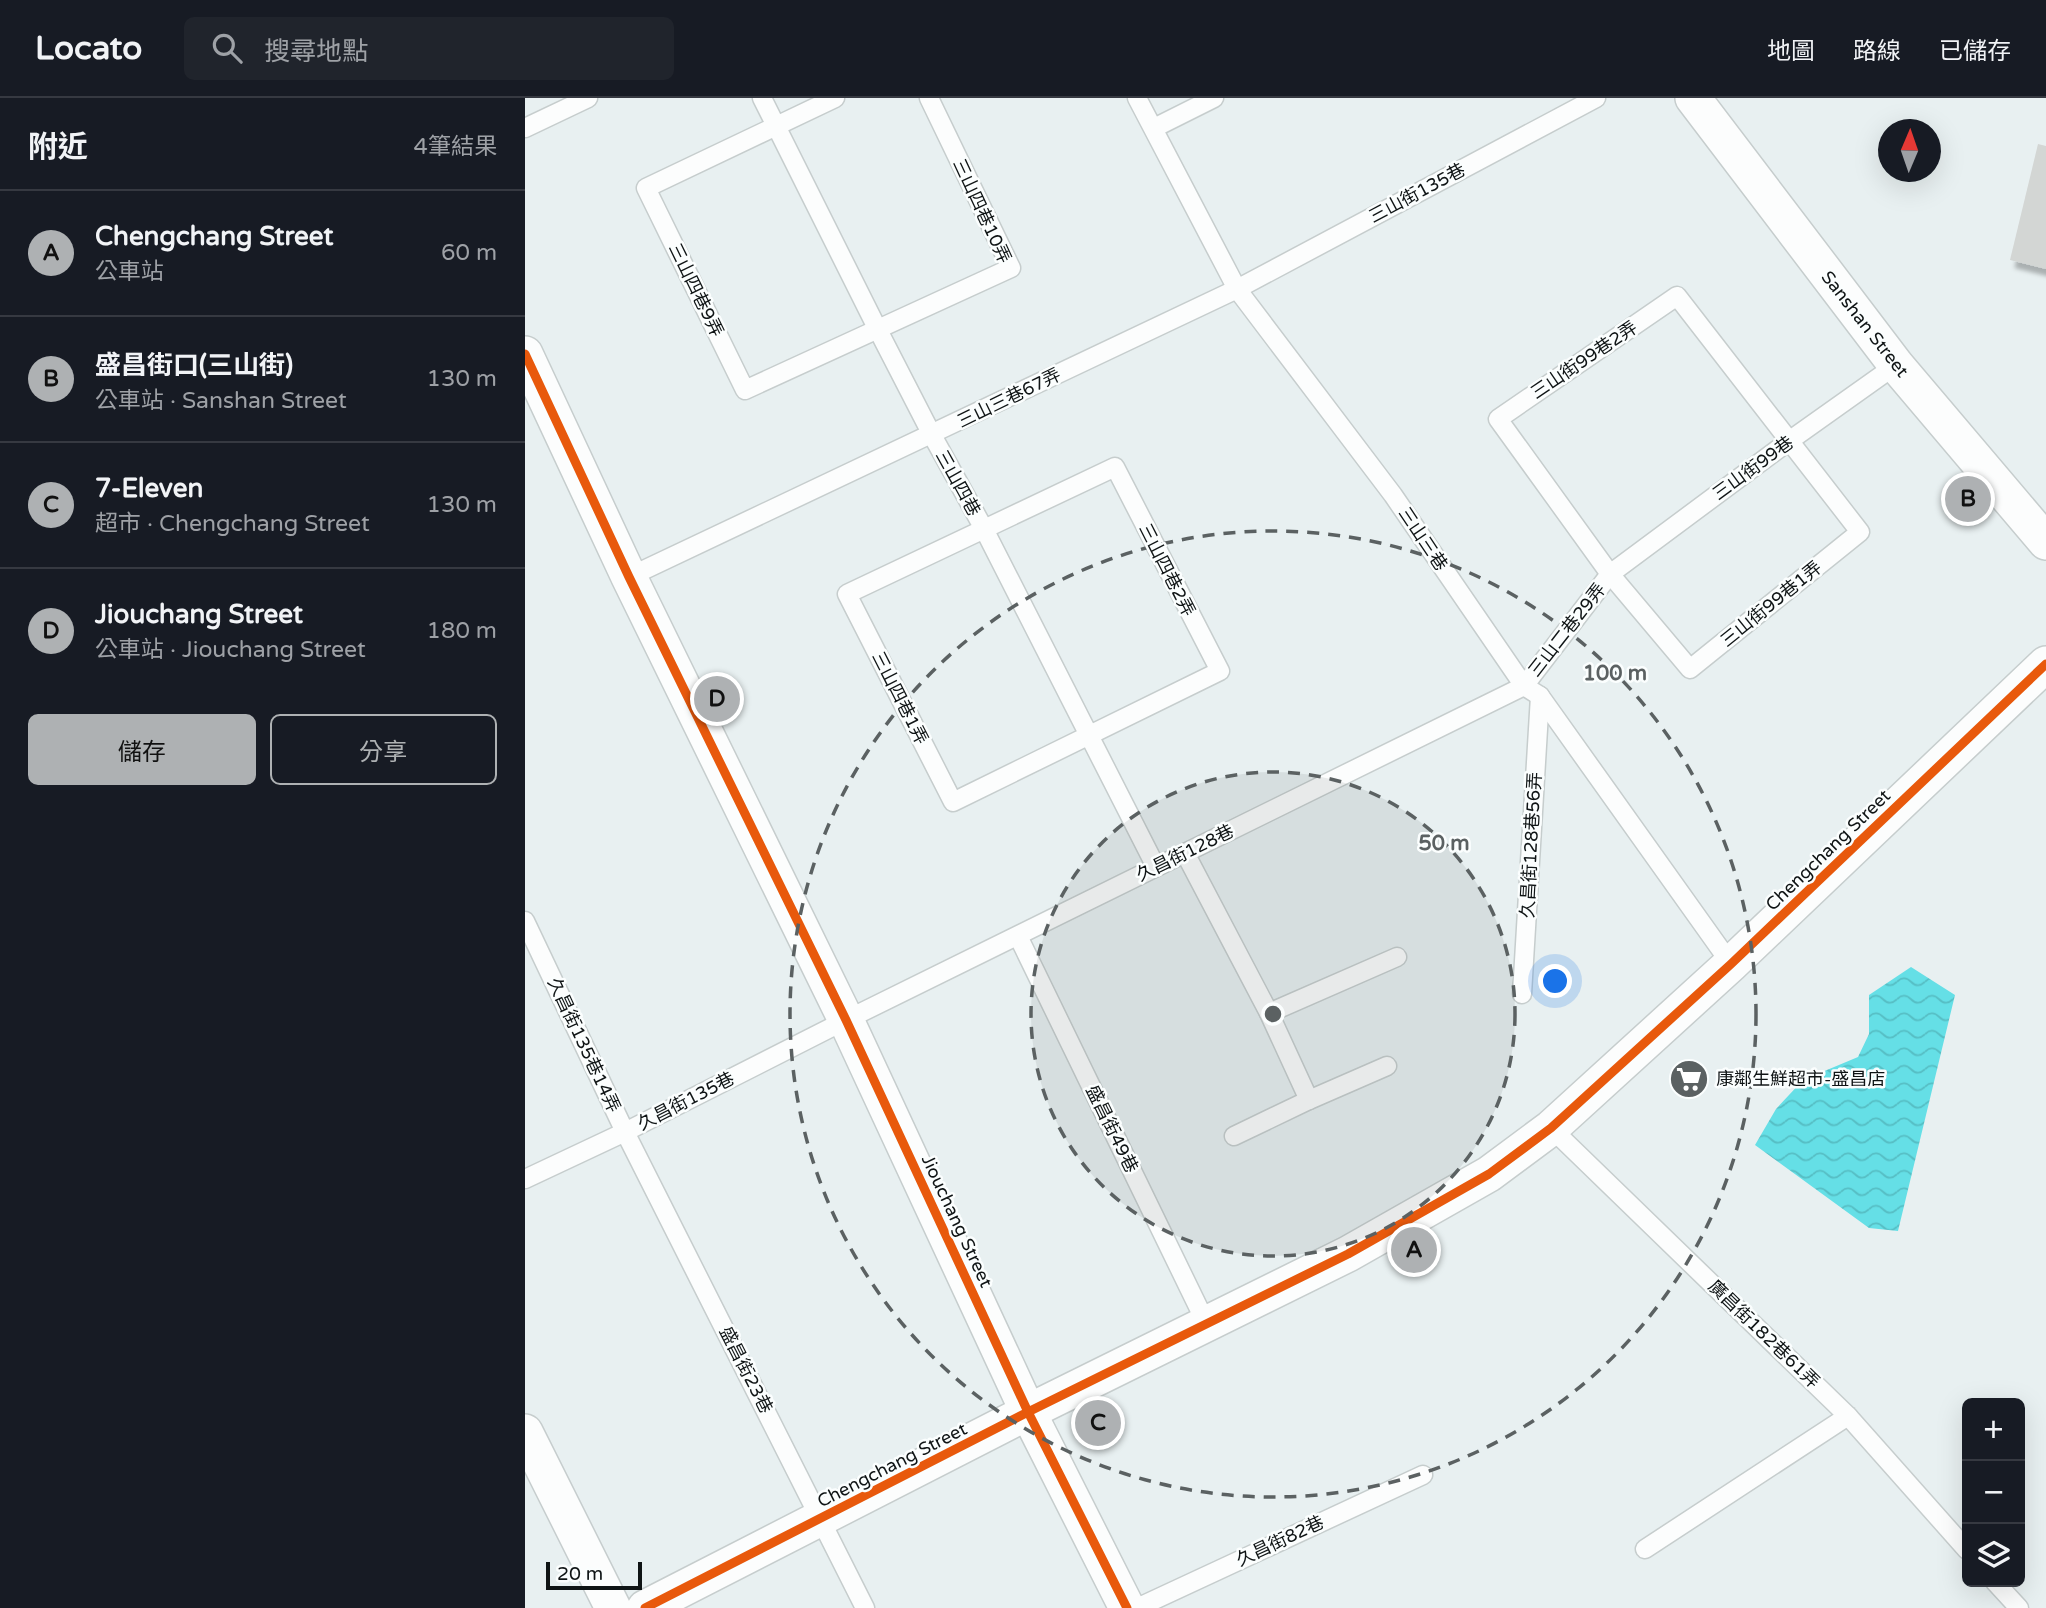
<!DOCTYPE html>
<html lang="zh-TW">
<head>
<meta charset="utf-8">
<style>
  :root { --surface:#171b24; --page:#20242c; --text:#f1f3f6; --muted:#9ea1a6; --line:#363941; --accent:#aeb1b3 }
  body { margin:0; font-family:"Varela Round","Noto Sans TC",sans-serif; background:var(--page); color:var(--text) }
  .controls { position:absolute; right:21px; bottom:21px; display:grid; overflow:hidden; border-radius:10px; box-shadow:0 7px 28px #0002 }
  .controls button { width:63px; height:63px; display:grid; place-items:center; padding:0; border:0; border-bottom:2px solid var(--line); background:var(--surface); color:var(--text); font:35px sans-serif }
  .compass { position:absolute; left:1353px; top:21px; width:63px; height:63px; border-radius:50%; background:var(--surface); box-shadow:0 7px 28px #0002; rotate:2deg }
  .scale { position:absolute; left:21px; bottom:18px; width:96px; box-sizing:border-box; padding-left:7px; border:4px solid #0f1415; border-top:0; font-size:19px; line-height:24px; white-space:nowrap; color:#0f1415; -webkit-text-stroke:5px #fbfefe; paint-order:stroke }
  .you { position:absolute; left:1031px; top:884px; width:24px; height:24px; margin:-18px; border:5px solid #fff; border-radius:50%; background:#1a73e8; box-shadow:0 0 0 10px #1a73e833 }
  .badge { display:grid; place-items:center; width:46px; height:46px; border-radius:50%; background:var(--accent); color:#111; font-size:23px; font-weight:700 }
  .pin { position:absolute; translate:-50% -50%; border:4px solid #fff; box-shadow:0 2px 7px #0006 }
  .list { margin:0; padding:0; list-style:none }
  h2 { display:flex; justify-content:space-between; align-items:center; height:91px; margin:0; padding:0 28px; font-size:30px }
  h2 small { font-size:23px; font-weight:400; color:var(--muted) }
  .list li { display:grid; grid-template-columns:46px 1fr auto; gap:21px; align-items:center; box-sizing:border-box; height:126px; padding:0 28px; border-top:2px solid var(--line) }
  .list b { display:block; font-size:26px; white-space:nowrap }
  .list p { margin:0; font-size:23px; white-space:nowrap; color:var(--muted) }
  .list em { font-size:23px; font-style:normal; color:var(--muted) }
  .actions { display:flex; gap:14px; padding:21px 28px }
  .actions a { flex:1; padding:16px 0; border:2px solid var(--accent); border-radius:10px; text-align:center; font-size:24px; color:var(--accent) }
  .actions .main { background:var(--accent); color:#111 }
  .icon { flex:none; width:38px; height:38px; fill:none; stroke:currentColor; stroke-width:2; stroke-linecap:round; stroke-linejoin:round }
  .map { position:relative; flex:none; width:1521px; height:1510px; overflow:hidden }
  header { display:flex; align-items:center; gap:42px; box-sizing:border-box; height:98px; padding:0 35px; background:var(--surface); border-bottom:2px solid var(--line) }
  header strong { font-size:33px }
  nav { display:flex; gap:38px; margin-inline-start:auto; font-size:24px }
  .search { width:490px; height:63px; background:var(--page); display:flex; align-items:center; gap:18px; box-sizing:border-box; padding:0 24px; border-radius:10px; color:var(--muted); font-size:26px }
  main { display:flex }
  aside { flex:1; background:var(--surface) }
  .map>svg:first-child { display:block }
  .water { fill:url(#water-waves) }
  .building { fill:#d3d6d4; filter:url(#shadow) }
  .lines { fill:none; stroke-linecap:round; stroke-linejoin:round }
  .lane-casing { stroke:#c6cdcd; stroke-width:21 }
  .street-casing { stroke:#c6cdcd; stroke-width:38 }
  .lane { stroke:#fcfdfd; stroke-width:18 }
  .street { stroke:#fcfdfd; stroke-width:35 }
  .cycleway-casing { stroke:#fbfefe; stroke-width:13 }
  .cycleway { stroke:#e8590c; stroke-width:9 }
  .ring { fill:none; stroke:#5b6162; stroke-width:3.5; stroke-dasharray:12 9 }
  .labels { text-anchor:middle; stroke-width:5; stroke-linejoin:round; paint-order:stroke }
  .street-label { font-size:18px; fill:#0f1415; stroke:#fbfefe }
  .poi-label { font-size:18px; fill:#0f1415; stroke:#fbfefe; text-anchor:start }
  .centre { fill:#5b6162; stroke:#fbfefe; stroke-width:3.5 }
  .ring-label { font-size:21px; text-anchor:middle; font-weight:bold; fill:#5b6162; stroke:#fbfefe; stroke-width:5; stroke-linejoin:round; paint-order:stroke }
</style>
</head>
<body>
<header>
<strong>Locato</strong>
<div class="search"><svg class="icon" aria-label="search" viewBox="0 0 24 24"><circle cx="10" cy="10" r="6"/><path d="M15 15l6 6"/></svg>搜尋地點</div>
<nav><a>地圖</a><a>路線</a><a>已儲存</a></nav>
</header>
<main>
<aside>
<h2>附近<small>4筆結果</small></h2>
<ul class="list">
<li><span class="badge">A</span><div><b>Chengchang Street</b><p>公車站</p></div><em>60 m</em></li>
<li><span class="badge">B</span><div><b>盛昌街口(三山街)</b><p>公車站 · Sanshan Street</p></div><em>130 m</em></li>
<li><span class="badge">C</span><div><b>7-Eleven</b><p>超市 · Chengchang Street</p></div><em>130 m</em></li>
<li><span class="badge">D</span><div><b>Jiouchang Street</b><p>公車站 · Jiouchang Street</p></div><em>180 m</em></li>
</ul>
<div class="actions"><a class="main">儲存</a><a>分享</a></div>
</aside>
<div class="map">
<svg width="1521" height="1510" viewBox="0 0 1521 1510">
  <defs>
    <pattern id="water-waves" width="16" height="10" patternUnits="userSpaceOnUse" patternTransform="scale(1.75)"><rect width="16" height="10" fill="#65dfe6"/><path d="M0 5q4-4 8 0t8 0" fill="none" stroke="#56bec4"/></pattern>
    <filter id="shadow"><feDropShadow dx="4.5" dy="8" stdDeviation="2" flood-color="#0004"/></filter>
  </defs>
  <rect width="100%" height="100%" fill="#e8f0f1"/>
  <path class="water" d="M 1386,869 L 1430,897 L 1373,1133 L 1344,1130 L 1230,1047 L 1251,1011 L 1278,982 L 1333,959 L 1344,936 L 1344,897 Z"/>
  <path class="building" d="M 1513,46 L 1521,48 L 1521,171 L 1485,162 Z"/>
  <g class="lines">
    <g class="lane-casing">
      <g id="lane">
        <path d="M 237,0 L 353,232 L 407,337 L 459,431 L 631,769"/>
        <path d="M 310,0 L 121,90 L 220,292 L 486,170 L 404,0"/>
        <path d="M 612,0 L 712,191 L 868,397 L 999,588 L 1015,598 L 1206,866"/>
        <path d="M 0,30 L 63,0"/>
        <path d="M 629,30 L 689,0"/>
        <path d="M 1152,198 L 1335,434 L 1165,571 L 1085,476 L 973,321 Z"/>
        <path d="M 590,369 L 695,573 L 428,704 L 322,496 Z"/>
        <path d="M 104,479 L 712,191 L 1071,0"/>
        <path d="M 660,755 L 744,915 L 784,1002"/>
        <path d="M 0,823 L 100,1034 L 340,1510"/>
        <path d="M 493,838 L 681,1225"/>
        <path d="M 997,896 L 1015,598"/>
        <path d="M 744,915 L 872,859"/>
        <path d="M 1026,1030 L 1323,1318 L 1442,1452"/>
        <path d="M 709,1038 L 784,1002 L 862,968"/>
        <path d="M 0,1081 L 100,1034 L 321,922 L 999,588 L 1085,476 L 1264,343 L 1371,267"/>
        <path d="M 1120,1451 L 1323,1318"/>
        <path d="M 1470,1484 L 1494,1510"/>
        <path d="M 612,1510 L 898,1377"/>
      </g>
    </g>
    <g class="street-casing">
      <g id="street">
        <path d="M 1168,0 L 1371,267 L 1521,444"/>
        <path d="M 0,256 L 104,479 L 321,922 L 503,1314 L 602,1510"/>
        <path d="M 0,1334 L 88,1510"/>
        <path d="M 120,1510 L 503,1314 L 823,1156 L 964,1076 L 1026,1030 L 1206,866 L 1521,566"/>
      </g>
    </g>
    <use href="#lane" class="lane"/>
    <use href="#street" class="street"/>
    <g class="cycleway-casing">
      <g id="cycleway">
        <path d="M 0,256 L 104,479 L 321,922 L 503,1314 L 602,1510"/>
        <path d="M 120,1510 L 503,1314 L 823,1156 L 964,1076 L 1026,1030 L 1206,866 L 1521,566"/>
      </g>
    </g>
    <use href="#cycleway" class="cycleway"/>
  </g>
  <circle cx="748" cy="916" r="242" fill="#5b6162" fill-opacity=".12"/>
  <g class="ring">
    <circle cx="748" cy="916" r="242"/>
    <circle cx="748" cy="916" r="483"/>
  </g>
  <defs>
    <g id="supermarket-disc" transform="scale(2.0125)"><circle r="9.5" fill="#5b6162" stroke="#fbfefe"/><path d="M-6-5.5h2.5l.6 2H6L4.5 2H-2.5L-4.4-4H-6ZM-1.5 3.2a1.3 1.3 0 1 0 .1 0ZM3 3.2a1.3 1.3 0 1 0 .1 0Z" fill="#fff"/></g>
  </defs>
  <g fill-rule="evenodd">
    <use href="#supermarket-disc" x="1164" y="981"/>
  </g>
  <g class="labels">
    <g class="street-label">
      <text transform="translate(892 95) rotate(-28)" y="6">三山街135巷</text>
      <text transform="translate(457 113) rotate(65)" y="6">三山四巷10弄</text>
      <text transform="translate(171 192) rotate(64)" y="6">三山四巷9弄</text>
      <text transform="translate(1340 226) rotate(52)" y="6">Sanshan Street</text>
      <text transform="translate(1059 262) rotate(-34)" y="6">三山街99巷2弄</text>
      <text transform="translate(484 300) rotate(-26)" y="6">三山三巷67弄</text>
      <text transform="translate(1228 370) rotate(-36)" y="6">三山街99巷</text>
      <text transform="translate(433 385) rotate(61)" y="6">三山四巷</text>
      <text transform="translate(898 441) rotate(56)" y="6">三山三巷</text>
      <text transform="translate(642 472) rotate(63)" y="6">三山四巷2弄</text>
      <text transform="translate(1246 506) rotate(-39)" y="6">三山街99巷1弄</text>
      <text transform="translate(1042 532) rotate(-52)" y="6">三山二巷29弄</text>
      <text transform="translate(375 600) rotate(63)" y="6">三山四巷1弄</text>
      <text transform="translate(1006 747) rotate(-87)" y="6">久昌街128巷56弄</text>
      <text transform="translate(1303 752) rotate(-44)" y="6">Chengchang Street</text>
      <text transform="translate(660 755) rotate(-26)" y="6">久昌街128巷</text>
      <text transform="translate(59 947) rotate(65)" y="6">久昌街135巷14弄</text>
      <text transform="translate(161 1003) rotate(-27)" y="6">久昌街135巷</text>
      <text transform="translate(587 1031) rotate(64)" y="6">盛昌街49巷</text>
      <text transform="translate(432 1123) rotate(65)" y="6">Jiouchang Street</text>
      <text transform="translate(1239 1236) rotate(44)" y="6">廣昌街182巷61弄</text>
      <text transform="translate(221 1272) rotate(63)" y="6">盛昌街23巷</text>
      <text transform="translate(367 1367) rotate(-27)" y="6">Chengchang Street</text>
      <text transform="translate(755 1443) rotate(-25)" y="6">久昌街82巷</text>
    </g>
    <g class="poi-label">
      <text x="1191" y="987">康鄰生鮮超市-盛昌店</text>
    </g>
  </g>
  <circle cx="748" cy="916" r="10" class="centre"/>
  <g class="ring-label">
    <text x="1090" y="582">100 m</text>
    <text x="919" y="752">50 m</text>
  </g>
</svg>
<div class="controls">
<button>+</button>
<button>−</button>
<button><svg class="icon" aria-label="layers" viewBox="0 0 24 24"><path d="M12 4l9 5-9 5-9-5zM3 14l9 5 9-5"/></svg></button>
</div>
<svg class="compass" viewBox="-18 -18 36 36"><path d="M0-13l5 13h-10z" fill="#e53935"/><path d="M0 13l5-13h-10z" fill="#9ea1a6"/></svg>
<div class="scale">20 m</div>
<div class="you"></div>
<div class="pin badge" style="left:889px;top:1152px">A</div>
<div class="pin badge" style="left:1443px;top:401px">B</div>
<div class="pin badge" style="left:573px;top:1325px">C</div>
<div class="pin badge" style="left:192px;top:601px">D</div>
</div>
</main>
</body>
</html>
